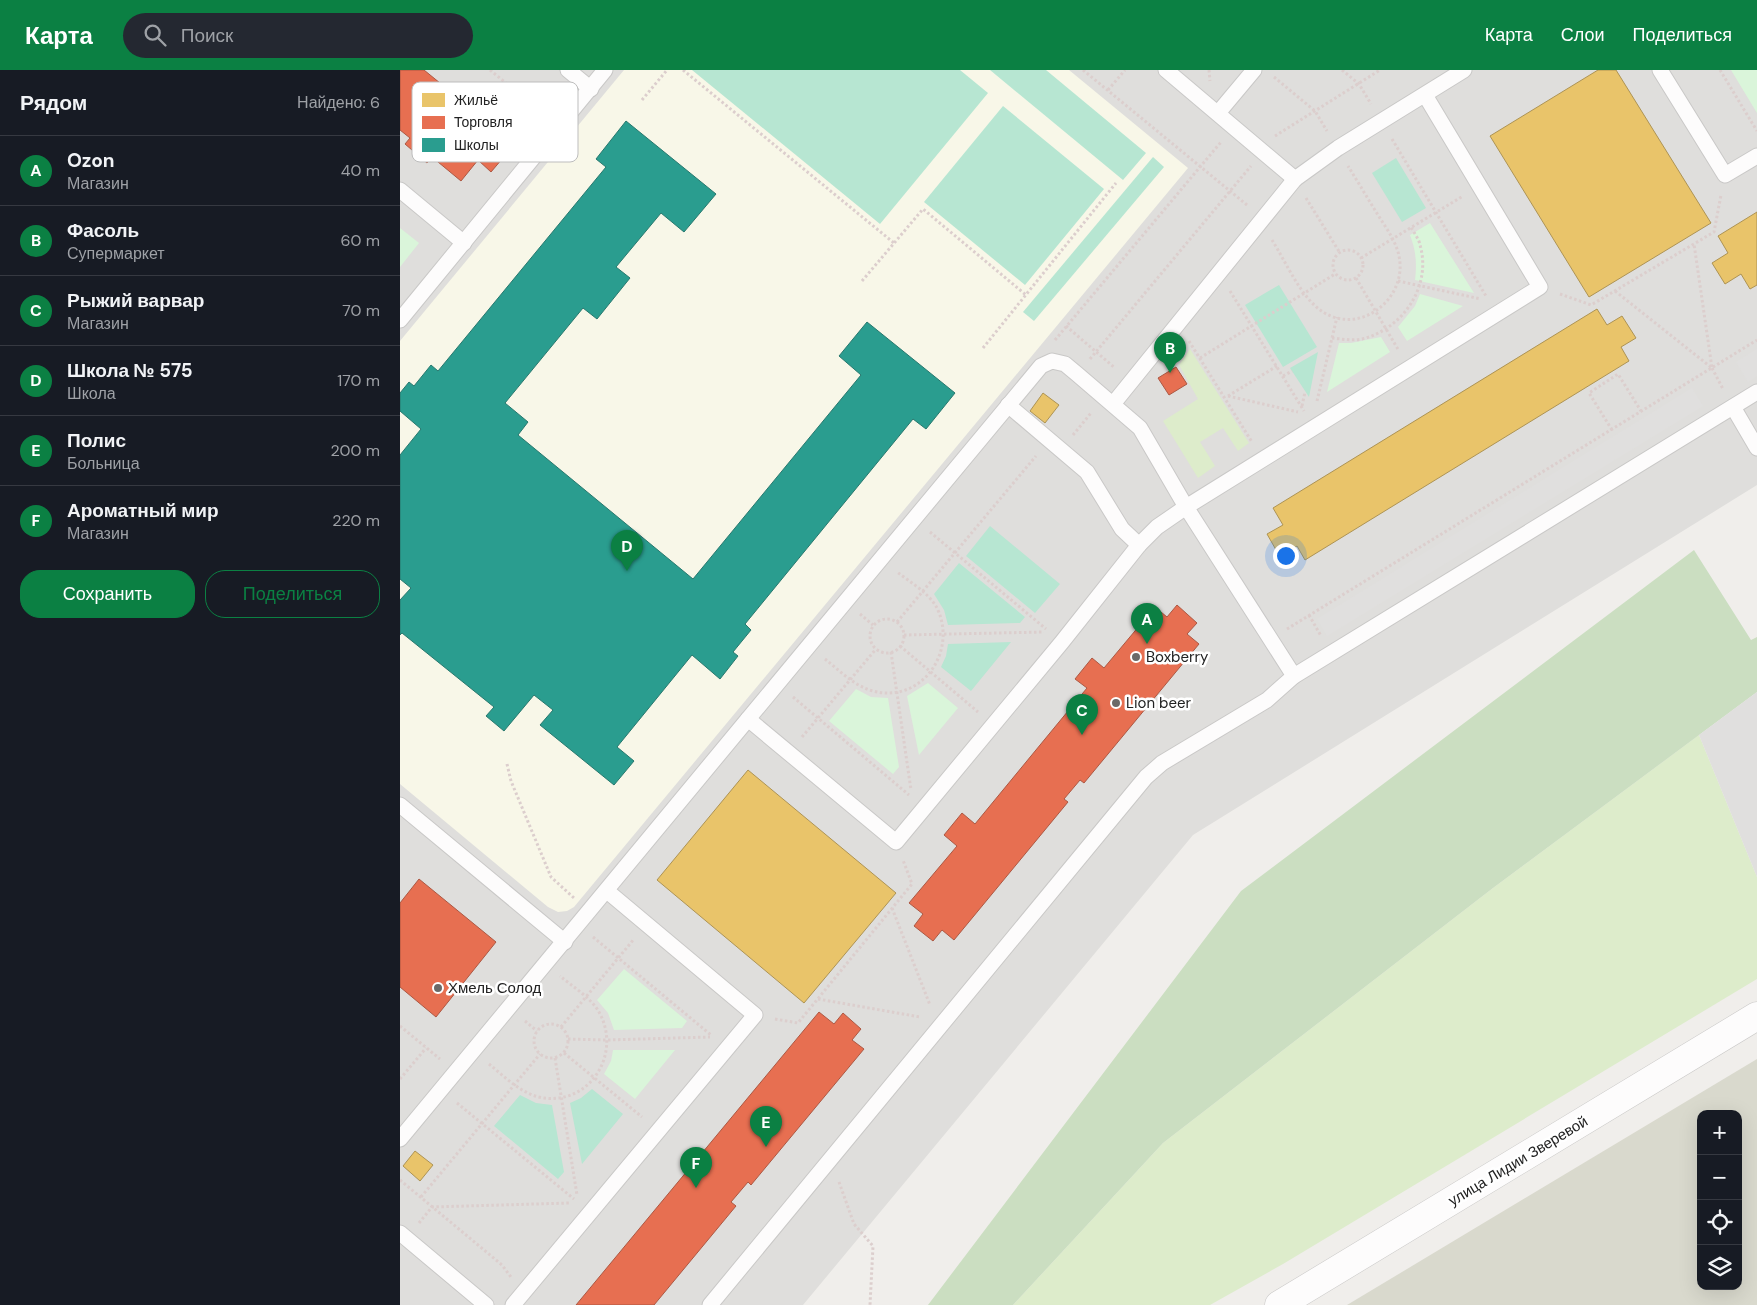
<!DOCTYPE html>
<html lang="ru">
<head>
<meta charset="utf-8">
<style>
  :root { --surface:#171b24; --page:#242831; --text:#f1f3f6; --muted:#9ea1a6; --line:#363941; --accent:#0b8043 }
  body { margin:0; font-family:"DM Sans",sans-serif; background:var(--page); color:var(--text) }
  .controls { position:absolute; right:15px; bottom:15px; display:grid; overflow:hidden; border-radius:10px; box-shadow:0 5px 20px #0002 }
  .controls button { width:45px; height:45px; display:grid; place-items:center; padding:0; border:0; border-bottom:1px solid var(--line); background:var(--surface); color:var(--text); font:25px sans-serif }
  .you { position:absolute; left:885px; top:485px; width:18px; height:18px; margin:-12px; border:4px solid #fff; border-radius:50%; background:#1a73e8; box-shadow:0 0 0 8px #1a73e833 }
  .badge { display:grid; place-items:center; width:32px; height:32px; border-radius:50%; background:var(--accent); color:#fff; font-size:16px; font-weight:700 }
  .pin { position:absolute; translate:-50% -41px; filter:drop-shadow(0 1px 2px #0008) }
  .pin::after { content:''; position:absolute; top:26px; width:18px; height:15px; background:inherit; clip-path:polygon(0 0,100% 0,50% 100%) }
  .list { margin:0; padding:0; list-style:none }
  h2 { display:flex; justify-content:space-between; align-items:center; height:65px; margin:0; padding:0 20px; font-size:21px }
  h2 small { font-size:16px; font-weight:400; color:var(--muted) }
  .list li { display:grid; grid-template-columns:32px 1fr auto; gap:15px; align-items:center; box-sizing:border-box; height:70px; padding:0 20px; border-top:1px solid var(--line) }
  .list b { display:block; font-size:19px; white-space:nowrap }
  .list p { margin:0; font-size:16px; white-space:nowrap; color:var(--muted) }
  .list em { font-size:16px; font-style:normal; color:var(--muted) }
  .actions { display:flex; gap:10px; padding:15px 20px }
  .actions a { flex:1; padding:11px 0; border:1px solid var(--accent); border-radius:20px; text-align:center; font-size:18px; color:var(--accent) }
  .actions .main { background:var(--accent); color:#fff }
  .icon { flex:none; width:28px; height:28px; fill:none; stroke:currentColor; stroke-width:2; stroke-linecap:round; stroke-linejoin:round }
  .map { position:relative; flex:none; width:1357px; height:1235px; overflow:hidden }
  header { display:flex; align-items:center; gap:30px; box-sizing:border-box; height:70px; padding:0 25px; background:var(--accent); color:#fff }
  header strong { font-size:24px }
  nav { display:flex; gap:28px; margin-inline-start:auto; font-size:18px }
  .search { width:350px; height:45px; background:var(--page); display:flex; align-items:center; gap:12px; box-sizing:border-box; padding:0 18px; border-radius:28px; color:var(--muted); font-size:19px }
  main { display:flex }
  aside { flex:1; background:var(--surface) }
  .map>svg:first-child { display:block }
  .residential { fill:#dfdedc }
  .education { fill:#f8f7e8 }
  .construction { fill:#d9d9cd; fill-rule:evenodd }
  .grass { fill:#ddeccb }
  .forest { fill:#cbdec1 }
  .park { fill:#daf5da }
  .pitch { fill:#b7e6d2 }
  .parking { fill:#e0dfde }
  .homes { fill:#e9c46a; stroke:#ad9354 }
  .shops { fill:#e76f51; stroke:#ac5843 }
  .schools { fill:#2a9d8f; stroke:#28786e }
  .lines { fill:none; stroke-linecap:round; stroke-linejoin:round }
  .lane-casing { stroke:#c9c8c7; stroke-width:17 }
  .street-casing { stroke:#c9c8c7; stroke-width:29 }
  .path { stroke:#dccecd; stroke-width:3; stroke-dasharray:2.5 2.5; stroke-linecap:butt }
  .lane { stroke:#fdfcfc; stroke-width:15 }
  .street { stroke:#fdfcfc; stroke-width:28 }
  .poi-dot { fill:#6a6968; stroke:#fff; stroke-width:2 }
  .labels { text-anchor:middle; stroke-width:5; stroke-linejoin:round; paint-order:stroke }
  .poi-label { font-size:15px; fill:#222; stroke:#fff; text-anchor:start }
  .street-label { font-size:15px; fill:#222; stroke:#fff }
  .key { fill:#fff; stroke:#bdbdbd; stroke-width:1 }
  .key-label { font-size:14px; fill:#222 }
</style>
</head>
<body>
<header>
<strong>Карта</strong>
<div class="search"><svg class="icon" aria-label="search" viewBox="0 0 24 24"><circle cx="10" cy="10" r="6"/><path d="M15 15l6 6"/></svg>Поиск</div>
<nav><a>Карта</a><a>Слои</a><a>Поделиться</a></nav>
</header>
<main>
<aside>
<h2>Рядом<small>Найдено: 6</small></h2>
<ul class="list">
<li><span class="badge">A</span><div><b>Ozon</b><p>Магазин</p></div><em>40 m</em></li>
<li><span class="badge">B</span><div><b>Фасоль</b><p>Супермаркет</p></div><em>60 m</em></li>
<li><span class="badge">C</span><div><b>Рыжий варвар</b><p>Магазин</p></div><em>70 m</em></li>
<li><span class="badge">D</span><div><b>Школа № 575</b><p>Школа</p></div><em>170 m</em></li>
<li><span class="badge">E</span><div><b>Полис</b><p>Больница</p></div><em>200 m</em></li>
<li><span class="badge">F</span><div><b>Ароматный мир</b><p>Магазин</p></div><em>220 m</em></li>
</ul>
<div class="actions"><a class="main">Сохранить</a><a>Поделиться</a></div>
</aside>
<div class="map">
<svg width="1357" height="1235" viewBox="0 0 1357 1235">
  <rect width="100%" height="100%" fill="#f0eeeb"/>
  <path class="residential" d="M 0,0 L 1357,0 L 1357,415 L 793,765 L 403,1235 L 0,1235 Z"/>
  <path class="education" d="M 224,0 L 669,0 L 788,98 L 174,837 L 167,841 L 158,842 L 148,837 L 0,714 L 0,271 Z"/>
  <path class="construction" d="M 1357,989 L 1357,1235 L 947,1235 ZM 1301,1044 L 1338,1044 L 1338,1216 L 1301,1216 Z"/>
  <g class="grass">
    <path d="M 790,279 L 849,373 L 838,381 L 823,358 L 800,372 L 815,396 L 798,408 L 763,351 L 798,329 L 779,295 Z"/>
    <path d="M 1299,665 L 1357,807 L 1357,909 L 883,1194 L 810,1235 L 613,1235 L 763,1073 L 1093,818 Z"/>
  </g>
  <path class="forest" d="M 1294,480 L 1351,570 L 1357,567 L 1357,622 L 1093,818 L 763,1073 L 613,1235 L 528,1235 L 841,821 Z"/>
  <g class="park">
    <path d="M 1331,0 L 1357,0 L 1357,43 Z"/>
    <path d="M 1030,153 L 1074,223 L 1015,210 C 1017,193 1016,181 1010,165 Z"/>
    <path d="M 0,158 L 19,173 L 0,197 Z"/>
    <path d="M 1020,224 L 1063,236 L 1007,271 L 998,257 L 1015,236 Z"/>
    <path d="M 981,267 L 990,282 L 927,322 L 939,273 L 951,273 Z"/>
    <path d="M 528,613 L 558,638 L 519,685 L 507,626 Z"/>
    <path d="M 456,619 L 471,627 L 488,628 L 499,697 L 493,704 L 429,651 Z"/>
    <path d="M 224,899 L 287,951 L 282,958 L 214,960 L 208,943 L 197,930 Z"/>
    <path d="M 213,980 L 275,980 L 235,1029 L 204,1004 L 211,991 Z"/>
  </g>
  <g class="pitch">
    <path d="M 292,0 L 560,0 L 588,23 L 480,154 Z"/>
    <path d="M 590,0 L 646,0 L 746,83 L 723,110 Z"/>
    <path d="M 603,36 L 704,119 L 625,215 L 524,132 Z"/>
    <path d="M 753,87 L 764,97 L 634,251 L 623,242 Z"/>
    <path d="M 996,88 L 1026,138 L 1002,152 L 972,103 Z"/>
    <path d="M 879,215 L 917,277 L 883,297 L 845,235 Z"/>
    <path d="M 918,282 L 909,327 L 890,298 Z"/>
    <path d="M 590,456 L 660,514 L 635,543 L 566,486 Z"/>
    <path d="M 559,493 L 625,547 L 620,553 L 548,555 L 544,540 L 534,524 Z"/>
    <path d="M 611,572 L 571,621 L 541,597 L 546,586 L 548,574 Z"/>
    <path d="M 192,1019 L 223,1044 L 182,1094 L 170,1033 L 181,1028 Z"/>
    <path d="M 120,1025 L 136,1033 L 152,1035 L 164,1102 L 158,1109 L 94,1056 Z"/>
  </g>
  <g class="parking">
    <path d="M 1357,279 L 1357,306 L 1348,312 L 1336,292 Z"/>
    <path d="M 1292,318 L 1303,336 L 927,566 L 917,549 Z"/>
    <path d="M 1357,622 L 1357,807 L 1299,665 Z"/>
  </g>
  <g class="homes">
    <path d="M 1198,0 L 1216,0 L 1311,153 L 1189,227 L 1090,66 Z"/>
    <path d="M 1357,142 L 1357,215 L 1350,219 L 1341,204 L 1325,214 L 1312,193 L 1328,183 L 1318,166 Z"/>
    <path d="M 1197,239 L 1207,255 L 1222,246 L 1236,268 L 1221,277 L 1229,291 L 905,490 L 897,476 L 880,487 L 867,464 L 883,455 L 873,438 Z"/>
    <path d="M 643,323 L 659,335 L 645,353 L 630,341 Z"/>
    <path d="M 348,700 L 496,823 L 404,933 L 257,810 Z"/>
    <path d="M 15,1081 L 33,1095 L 20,1111 L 3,1096 Z"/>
  </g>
  <g class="shops">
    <path d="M 0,0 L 24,0 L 100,62 L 94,70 L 108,82 L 91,102 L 78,90 L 61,111 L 32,87 L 27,93 L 5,74 L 10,68 L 0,60 Z"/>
    <path d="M 776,297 L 787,314 L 769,325 L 758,308 Z"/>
    <path d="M 777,535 L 797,553 L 787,564 L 799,574 L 684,713 L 680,710 L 664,729 L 668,732 L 554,870 L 542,860 L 533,871 L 514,856 L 523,844 L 509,833 L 557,776 L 544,765 L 562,743 L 575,754 L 687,618 L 675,609 L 692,588 L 704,598 L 755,537 L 767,547 Z"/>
    <path d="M 19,809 L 96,872 L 36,947 L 0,917 L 0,833 Z"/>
    <path d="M 419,942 L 434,954 L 443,943 L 461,959 L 452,970 L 464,979 L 351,1115 L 348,1112 L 331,1132 L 336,1136 L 254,1235 L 176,1235 Z"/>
  </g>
  <path class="schools" d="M 226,51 L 316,124 L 284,162 L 261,143 L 216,197 L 230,208 L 197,249 L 183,238 L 105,333 L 128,352 L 118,365 L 293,509 L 461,305 L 439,286 L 467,252 L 555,323 L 526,359 L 513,349 L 345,554 L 351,560 L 333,582 L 338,586 L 320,609 L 292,585 L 217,677 L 234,691 L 214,715 L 140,655 L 153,640 L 134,625 L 104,661 L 86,646 L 94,637 L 2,563 L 0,565 L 0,530 L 11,518 L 0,509 L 0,385 L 21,359 L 0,341 L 0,323 L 9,312 L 14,316 L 31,295 L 38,301 L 206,97 L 196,89 Z"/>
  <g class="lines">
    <g class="lane-casing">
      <g id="lane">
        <path d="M 168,0 L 191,19"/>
        <path d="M 766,0 L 895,109 L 938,78 L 1064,0"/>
        <path d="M 1260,0 L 1325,105 L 1357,86"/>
        <path d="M 818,43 L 854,0"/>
        <path d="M 0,120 L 64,173"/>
        <path d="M 0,250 L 205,0"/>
        <path d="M 713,334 L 895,109"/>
        <path d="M 608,335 L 687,402 L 722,459 L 739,475"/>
        <path d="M 1333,337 L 1357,378"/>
        <path d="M 348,649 L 641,296 L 652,291 L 665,294 L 677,304 L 740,358 L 786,437 L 894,606"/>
        <path d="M 0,735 L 165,872"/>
        <path d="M 0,1069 L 348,649 L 496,772 L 662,572 L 739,475 L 757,457 L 786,437 L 1140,217 L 1025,25"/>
        <path d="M 0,1163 L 86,1235"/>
        <path d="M 113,1235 L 355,945 L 207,821"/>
        <path d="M 310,1235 L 746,707 L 762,693 L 867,630 L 894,606 L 1357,322"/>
      </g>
    </g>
    <g class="street-casing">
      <path id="street" d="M 879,1235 L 1357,946"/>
    </g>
    <g class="path">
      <path d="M 90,0 L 144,44"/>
      <path d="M 283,0 L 494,173"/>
      <path d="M 683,0 L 847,135"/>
      <path d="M 809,0 L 810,11"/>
      <path d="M 942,0 L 959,14 L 971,34"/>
      <path d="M 1320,0 L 1357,61"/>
      <path d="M 874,7 L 915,41 L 927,61"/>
      <path d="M 708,20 L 725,0"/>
      <path d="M 242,30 L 267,0"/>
      <path d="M 875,66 L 980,0"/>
      <path d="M 992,69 L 1086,226"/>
      <path d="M 906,128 L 940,183"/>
      <path d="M 872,170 C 886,192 901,228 923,242 C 961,266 1008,228 999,186 C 996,171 986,158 978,145 C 968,129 958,112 948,96"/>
      <circle cx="948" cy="195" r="15"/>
      <path d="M 961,188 L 1063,126"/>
      <path d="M 956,208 L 999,281"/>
      <path d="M 462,211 L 523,139 L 626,225"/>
      <path d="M 998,211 L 1081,229"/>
      <path d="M 830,221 L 904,341"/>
      <path d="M 1215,221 L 1312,298 L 1294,174"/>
      <path d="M 1160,224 L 1191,235 L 1314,162 L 1321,125"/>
      <path d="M 666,256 L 715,298"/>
      <path d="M 932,268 C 942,269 952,271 962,269 C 1003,259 1032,216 1020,175 C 1019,169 1014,163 1011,157"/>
      <path d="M 655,270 L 821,72"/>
      <path d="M 789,271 L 852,372"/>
      <path d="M 583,278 L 716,113"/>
      <path d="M 800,288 L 935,204"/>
      <path d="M 690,289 L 851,96"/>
      <path d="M 1312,298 L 1323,319"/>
      <path d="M 883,306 L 892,301"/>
      <path d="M 828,326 L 898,342"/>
      <path d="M 828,326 L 877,296"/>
      <path d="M 917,331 L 937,247"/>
      <path d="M 902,336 L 905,322"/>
      <path d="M 1212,360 L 1189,323 L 1218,304 L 1241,341"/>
      <path d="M 673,365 L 691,343"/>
      <path d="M 530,462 L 646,559"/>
      <path d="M 460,544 L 473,555"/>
      <path d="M 909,545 L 921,566"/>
      <circle cx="487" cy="566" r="17"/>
      <path d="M 497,552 L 636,386"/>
      <path d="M 887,559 L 1357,270"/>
      <path d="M 504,565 L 644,562"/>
      <path d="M 500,576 L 578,642"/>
      <path d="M 491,582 L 511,720"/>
      <path d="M 425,589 C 439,600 454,616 473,621 C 522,634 558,581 537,538 C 529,523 510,512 497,502"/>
      <path d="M 393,627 L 509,725"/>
      <path d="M 402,667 L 476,579"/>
      <path d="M 107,694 L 111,711 L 151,807 L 174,828"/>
      <path d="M 492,838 L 530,935"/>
      <path d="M 193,867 L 311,965"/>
      <path d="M 418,929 L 520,947"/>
      <path d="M 375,949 L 398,953 L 512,814 L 503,790"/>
      <path d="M 125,951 L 137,961"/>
      <circle cx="151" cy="971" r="17"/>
      <path d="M 0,956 L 40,989"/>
      <path d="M 161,957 L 234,869"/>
      <path d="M 168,969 L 207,970 L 310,967"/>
      <path d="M 164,983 L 242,1047"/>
      <path d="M 155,988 L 177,1125"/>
      <path d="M 89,994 C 105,1007 122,1025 144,1028 C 191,1034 222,983 199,942 C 191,928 172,916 160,906"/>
      <path d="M 0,1009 L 26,978"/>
      <path d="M 57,1033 L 174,1129"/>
      <path d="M 0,1110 L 102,1195 L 111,1207"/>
      <path d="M 439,1112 L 454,1154 L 473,1176 L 470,1235"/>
      <path d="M 21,1127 L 140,984"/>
      <path d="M 19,1153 L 32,1137 L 170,1133"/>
    </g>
    <use href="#lane" class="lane"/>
    <use href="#street" class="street"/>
  </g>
  <g class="poi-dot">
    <circle cx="736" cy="587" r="5"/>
    <circle cx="716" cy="633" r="5"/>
    <circle cx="38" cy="918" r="5"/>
  </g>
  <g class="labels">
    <g class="poi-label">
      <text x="746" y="592">Boxberry</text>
      <text x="726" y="638">Lion beer</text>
      <text x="48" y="923">Хмель Солод</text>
    </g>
    <g class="street-label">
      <text transform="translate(1118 1091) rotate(-31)" y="5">улица Лидии Зверевой</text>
    </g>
  </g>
  <rect x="12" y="12" width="166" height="80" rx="8" class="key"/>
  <rect x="22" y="23" width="23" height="14" fill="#e9c46a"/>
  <rect x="22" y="46" width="23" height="13" fill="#e76f51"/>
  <rect x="22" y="68" width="23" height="14" fill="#2a9d8f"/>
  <g class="key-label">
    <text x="54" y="35">Жильё</text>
    <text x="54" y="57">Торговля</text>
    <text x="54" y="80">Школы</text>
  </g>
</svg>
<div class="controls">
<button>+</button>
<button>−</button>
<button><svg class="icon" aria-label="locate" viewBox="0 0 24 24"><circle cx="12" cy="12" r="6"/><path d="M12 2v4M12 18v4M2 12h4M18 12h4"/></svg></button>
<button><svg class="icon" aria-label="layers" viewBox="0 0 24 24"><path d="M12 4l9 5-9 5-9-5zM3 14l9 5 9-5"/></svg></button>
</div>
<div class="you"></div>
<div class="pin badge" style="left:747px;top:574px">A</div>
<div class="pin badge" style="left:770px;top:303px">B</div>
<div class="pin badge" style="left:682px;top:665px">C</div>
<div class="pin badge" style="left:227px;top:501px">D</div>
<div class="pin badge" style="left:366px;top:1077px">E</div>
<div class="pin badge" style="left:296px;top:1118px">F</div>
</div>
</main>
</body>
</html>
